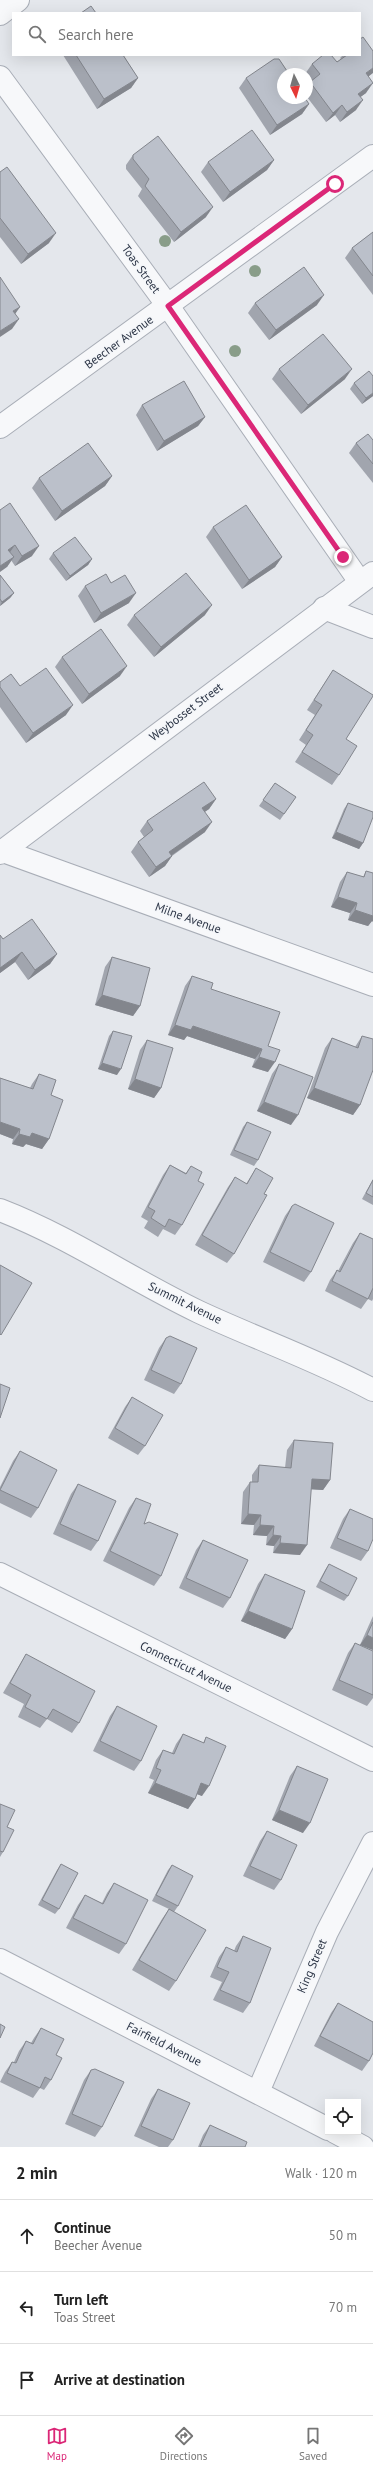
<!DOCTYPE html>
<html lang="en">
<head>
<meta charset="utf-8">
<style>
  :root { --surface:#fff; --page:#f2f2f2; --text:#222; --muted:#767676; --line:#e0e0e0; --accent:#db2777 }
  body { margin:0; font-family:"PT Sans",sans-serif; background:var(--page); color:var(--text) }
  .controls { position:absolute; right:12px; bottom:12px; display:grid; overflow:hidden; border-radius:0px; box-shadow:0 4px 16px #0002 }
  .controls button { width:36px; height:36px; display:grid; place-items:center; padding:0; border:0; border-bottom:1px solid var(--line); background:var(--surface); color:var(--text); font:20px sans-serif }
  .compass { position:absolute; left:277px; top:68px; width:36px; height:36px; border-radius:50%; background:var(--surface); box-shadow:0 4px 16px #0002; rotate:175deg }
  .stop { position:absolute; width:12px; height:12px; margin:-9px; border:3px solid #db2777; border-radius:50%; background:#fff }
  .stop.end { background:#db2777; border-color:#fff; box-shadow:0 1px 4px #0008 }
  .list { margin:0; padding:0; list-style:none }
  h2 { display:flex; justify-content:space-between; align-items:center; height:52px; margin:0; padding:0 16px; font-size:17px }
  h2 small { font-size:13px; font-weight:400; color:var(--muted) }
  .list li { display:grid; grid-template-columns:26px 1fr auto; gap:12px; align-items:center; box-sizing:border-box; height:72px; padding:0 16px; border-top:1px solid var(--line) }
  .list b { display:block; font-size:15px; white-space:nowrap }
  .list p { margin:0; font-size:13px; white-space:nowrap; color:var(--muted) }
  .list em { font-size:13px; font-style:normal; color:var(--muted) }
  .icon { flex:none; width:22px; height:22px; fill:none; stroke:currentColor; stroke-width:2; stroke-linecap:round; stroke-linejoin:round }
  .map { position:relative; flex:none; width:373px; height:2147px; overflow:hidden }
  .search { position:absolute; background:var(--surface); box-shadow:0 4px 16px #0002; left:12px; right:12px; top:12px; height:44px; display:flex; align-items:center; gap:10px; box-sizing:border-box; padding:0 14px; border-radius:0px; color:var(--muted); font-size:15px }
  .sheet { height:268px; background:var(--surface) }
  nav { display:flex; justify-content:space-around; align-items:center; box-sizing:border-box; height:56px; border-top:1px solid var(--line); background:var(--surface); font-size:11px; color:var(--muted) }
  nav a { display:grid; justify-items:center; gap:2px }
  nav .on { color:var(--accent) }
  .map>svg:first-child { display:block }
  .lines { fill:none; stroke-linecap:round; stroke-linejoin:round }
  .minor-casing { stroke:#a9aeb7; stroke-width:24 }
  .minor { stroke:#f7f8fa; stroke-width:22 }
  .tree { fill:#899d89 }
  .wall { fill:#a1a5ae }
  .shaded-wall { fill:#83868d }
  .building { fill:#bbc0ca; stroke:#83868d }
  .route { stroke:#db2777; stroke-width:5 }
  .labels { text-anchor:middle; stroke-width:3; stroke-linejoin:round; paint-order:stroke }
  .street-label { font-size:12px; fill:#2b3445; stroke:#f4f6f9 }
</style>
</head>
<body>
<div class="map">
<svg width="373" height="2147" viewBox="0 0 373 2147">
  <rect width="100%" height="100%" fill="#e4e7ec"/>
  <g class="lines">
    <g class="minor-casing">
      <g id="minor">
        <path d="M 0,14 L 18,0"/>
        <path d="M 0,77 L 168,306 L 360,582"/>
        <path d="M 0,427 L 373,156"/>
        <path d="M 324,608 L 373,627"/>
        <path d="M 3,851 L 373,985"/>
        <path d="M 0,853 L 373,573"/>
        <path d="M 0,1210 C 70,1237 132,1280 199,1312 C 257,1339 317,1360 373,1390"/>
        <path d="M 0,1574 L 373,1760"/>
        <path d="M 0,1960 L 328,2129"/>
        <path d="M 258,2092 L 327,1932 L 373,1843"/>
        <path d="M 335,2132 L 363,2147"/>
      </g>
    </g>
    <use href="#minor" class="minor"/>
  </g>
  <g class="tree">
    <circle cx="165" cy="241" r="6"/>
    <circle cx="255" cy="271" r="6"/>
    <circle cx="235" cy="351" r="6"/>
  </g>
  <g class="wall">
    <path d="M 63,55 L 123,55 L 138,78 L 131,88 L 97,109 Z"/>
    <path d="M 343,55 L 360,55 L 369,76 L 366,93 L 360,97 L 356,110 L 340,122 L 335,115 L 326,122 L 307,97 L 307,86 L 311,81 L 307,76 L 307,74 L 305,74 L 312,64 L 337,62 L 341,59 L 340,58 Z"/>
    <path d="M 246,78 L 309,104 L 302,114 L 270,135 L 239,88 Z"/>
    <path d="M 133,155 L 206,217 L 174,242 L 138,196 L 142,189 L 126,169 L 126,165 Z"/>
    <path d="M 274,160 L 267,170 L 223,202 L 201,172 L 208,162 Z"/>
    <path d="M 0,172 L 49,243 L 21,264 L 0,237 Z"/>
    <path d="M 373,232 L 373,295 L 345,258 L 352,248 Z"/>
    <path d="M 255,303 L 317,305 L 269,340 L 248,313 Z"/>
    <path d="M 279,369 L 345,379 L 301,414 L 272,379 Z"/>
    <path d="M 354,383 L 373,396 L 362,404 L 350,389 Z"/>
    <path d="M 142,405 L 205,417 L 198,426 L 157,451 L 136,415 Z"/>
    <path d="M 373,440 L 373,483 L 349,453 L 356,443 Z"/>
    <path d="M 112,476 L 105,486 L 55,521 L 32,488 L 39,478 Z"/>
    <path d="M 0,510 L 32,556 L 15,566 L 11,560 L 7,567 Z"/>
    <path d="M 213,527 L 282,557 L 275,567 L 242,589 L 206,537 Z"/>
    <path d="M 53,553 L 92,559 L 88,565 L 66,581 L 49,559 Z"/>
    <path d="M 0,575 L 14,593 L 10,598 L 0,606 Z"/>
    <path d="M 85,586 L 129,603 L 94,623 L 78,596 Z"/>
    <path d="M 134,615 L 205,615 L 154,657 L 127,625 Z"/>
    <path d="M 62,657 L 120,676 L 82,704 L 55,667 Z"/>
    <path d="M 333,670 L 346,739 L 339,775 L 332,785 L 295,762 L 306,745 L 299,740 L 315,715 L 307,710 Z"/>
    <path d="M 0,682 L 66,715 L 26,743 L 0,707 Z"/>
    <path d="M 275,783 L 296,797 L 280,820 L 259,806 Z"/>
    <path d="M 216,799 L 209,809 L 205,812 L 205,832 L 172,856 L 165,866 L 149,877 L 131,852 L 138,842 L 144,837 L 140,831 L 147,821 Z"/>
    <path d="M 348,803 L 363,843 L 359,849 L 332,838 L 344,809 Z"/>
    <path d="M 366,871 L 372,921 L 368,926 L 348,920 L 350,913 L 331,907 L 340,882 L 347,872 L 363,877 Z"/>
    <path d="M 0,935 L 3,939 L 57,954 L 50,964 L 28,980 L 15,962 L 0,973 Z"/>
    <path d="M 112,957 L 140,1006 L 133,1016 L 95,1005 L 105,967 Z"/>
    <path d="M 192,976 L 211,989 L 268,1046 L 268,1072 L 252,1067 L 255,1059 L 187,1036 L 184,1040 L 168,1035 L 185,986 Z"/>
    <path d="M 113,1031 L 117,1075 L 98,1069 L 109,1036 Z"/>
    <path d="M 362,1036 L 360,1105 L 353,1115 L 307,1098 L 325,1048 L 332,1038 L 355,1047 Z"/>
    <path d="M 147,1040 L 161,1088 L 154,1098 L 128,1089 L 140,1050 Z"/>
    <path d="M 279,1064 L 291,1125 L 257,1111 L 272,1074 Z"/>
    <path d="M 39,1074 L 51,1095 L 49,1139 L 42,1149 L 26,1144 L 23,1147 L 12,1144 L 13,1139 L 0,1134 L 0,1078 L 30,1088 L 32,1084 Z"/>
    <path d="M 247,1122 L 258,1160 L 254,1166 L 230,1155 L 243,1127 Z"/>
    <path d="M 170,1165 L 186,1173 L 191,1166 L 198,1181 L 182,1225 L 175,1235 L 163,1229 L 158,1237 L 144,1228 L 148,1221 L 141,1217 L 163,1175 Z"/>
    <path d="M 256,1168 L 264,1194 L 234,1254 L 227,1263 L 195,1245 L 228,1187 L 235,1177 L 246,1184 Z"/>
    <path d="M 373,1179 L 373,1205 L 362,1199 Z"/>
    <path d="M 292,1206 L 311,1272 L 304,1282 L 263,1262 L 285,1216 Z"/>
    <path d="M 360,1233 L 373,1239 L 373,1299 L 372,1301 L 368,1299 L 361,1309 L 325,1291 L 330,1280 L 337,1270 L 338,1271 L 353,1243 Z"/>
    <path d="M 166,1338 L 181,1384 L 174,1394 L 144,1380 L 159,1348 Z"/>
    <path d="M 132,1397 L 145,1446 L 138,1455 L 108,1438 L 125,1407 Z"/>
    <path d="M 294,1440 L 330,1480 L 323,1490 L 311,1489 L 300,1555 L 273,1553 L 274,1546 L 266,1545 L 267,1536 L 253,1535 L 254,1525 L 241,1524 L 243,1492 L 250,1482 L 252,1482 L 252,1475 L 259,1465 L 285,1468 L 287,1450 Z"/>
    <path d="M 20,1451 L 38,1508 L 31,1518 L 0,1503 L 0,1487 L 13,1461 Z"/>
    <path d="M 78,1484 L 98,1541 L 91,1551 L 53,1534 L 71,1494 Z"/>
    <path d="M 136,1498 L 161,1576 L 154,1586 L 103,1561 L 129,1508 Z"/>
    <path d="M 350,1509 L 368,1551 L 361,1561 L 330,1548 L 343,1519 Z"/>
    <path d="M 203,1540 L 230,1598 L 223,1608 L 179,1588 L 196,1550 Z"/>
    <path d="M 329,1564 L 348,1596 L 344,1601 L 316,1587 L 325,1570 Z"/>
    <path d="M 265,1574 L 292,1629 L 285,1639 L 241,1621 L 258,1584 Z"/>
    <path d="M 373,1616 L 373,1650 L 360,1645 Z"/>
    <path d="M 355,1643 L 373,1651 L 373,1698 L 367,1706 L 332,1690 L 348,1653 Z"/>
    <path d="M 26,1654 L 79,1723 L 72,1733 L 47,1719 L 40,1728 L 18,1717 L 24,1704 L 3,1693 L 20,1664 Z"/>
    <path d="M 117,1706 L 141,1761 L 134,1771 L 93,1751 L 110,1716 Z"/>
    <path d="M 183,1734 L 203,1743 L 206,1737 L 202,1796 L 197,1794 L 195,1799 L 188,1809 L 148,1793 L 154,1780 L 149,1778 L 156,1760 L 163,1750 L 172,1753 L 176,1744 Z"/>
    <path d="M 297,1766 L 303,1833 L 272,1820 L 290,1776 Z"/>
    <path d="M 0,1804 L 7,1827 L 3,1852 L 0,1857 Z"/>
    <path d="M 267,1831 L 281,1880 L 274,1890 L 243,1876 L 260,1841 Z"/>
    <path d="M 61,1864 L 59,1909 L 55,1914 L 38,1905 L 57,1870 Z"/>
    <path d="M 172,1865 L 178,1906 L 174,1912 L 176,1981 L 169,1991 L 132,1970 L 162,1919 L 169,1909 L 152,1901 L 168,1870 Z"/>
    <path d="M 114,1883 L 126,1944 L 119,1954 L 66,1928 L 78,1905 L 85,1895 L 102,1903 L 107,1893 Z"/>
    <path d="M 243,1936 L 250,2003 L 243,2013 L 213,2000 L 222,1982 L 210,1977 L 219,1957 L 226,1947 L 234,1951 L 236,1946 Z"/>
    <path d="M 338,2003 L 369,2061 L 362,2071 L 314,2046 L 331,2013 Z"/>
    <path d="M 41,2028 L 56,2055 L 51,2080 L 44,2090 L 40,2088 L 33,2098 L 0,2082 L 5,2072 L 12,2062 L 14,2062 L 19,2051 L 26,2041 L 31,2043 L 34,2038 Z"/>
    <path d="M 91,2070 L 102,2127 L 95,2137 L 65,2124 L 84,2080 Z"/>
    <path d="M 158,2089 L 173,2140 L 168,2147 L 159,2147 L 134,2136 L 151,2099 Z"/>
    <path d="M 210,2125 L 245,2147 L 198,2147 L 203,2135 Z"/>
  </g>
  <g class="shaded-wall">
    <path d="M 373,68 L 373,73 L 360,83 L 366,73 Z"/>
    <path d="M 138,78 L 131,88 L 97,109 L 104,99 Z"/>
    <path d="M 373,83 L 366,93 L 351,104 L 358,94 Z"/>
    <path d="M 363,100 L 356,110 L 340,122 L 347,112 Z"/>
    <path d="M 309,104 L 302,114 L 270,135 L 277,125 Z"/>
    <path d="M 342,105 L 335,115 L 326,122 L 333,113 Z"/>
    <path d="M 274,160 L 267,170 L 223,202 L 230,192 Z"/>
    <path d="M 213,207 L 206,217 L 174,242 L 181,232 Z"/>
    <path d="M 56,233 L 49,243 L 21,264 L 28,254 Z"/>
    <path d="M 324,295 L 317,305 L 269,340 L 276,330 Z"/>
    <path d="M 20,307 L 13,317 L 13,311 Z"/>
    <path d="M 19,319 L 12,329 L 0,337 L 0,331 Z"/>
    <path d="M 352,369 L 345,379 L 301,414 L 308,405 Z"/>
    <path d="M 373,393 L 373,396 L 362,404 L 366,398 Z"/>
    <path d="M 205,417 L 198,426 L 157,451 L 164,441 Z"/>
    <path d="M 112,476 L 105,486 L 55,521 L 62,511 Z"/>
    <path d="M 15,545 L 8,555 L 8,550 Z"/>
    <path d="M 39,546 L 32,556 L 15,566 L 22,556 Z"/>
    <path d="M 14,557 L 7,567 L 0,572 L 0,566 Z"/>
    <path d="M 282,557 L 275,567 L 242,589 L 249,580 Z"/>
    <path d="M 92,559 L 88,565 L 66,581 L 70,576 Z"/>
    <path d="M 14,593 L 10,598 L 0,606 L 2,602 Z"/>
    <path d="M 136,593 L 129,603 L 94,623 L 101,613 Z"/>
    <path d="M 212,605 L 205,615 L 154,657 L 161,647 Z"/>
    <path d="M 127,666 L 120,676 L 82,704 L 89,694 Z"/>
    <path d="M 73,705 L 66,715 L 26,743 L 33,733 Z"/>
    <path d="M 216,799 L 209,809 L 195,818 L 202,808 Z"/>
    <path d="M 212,822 L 205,832 L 162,862 L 169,852 Z"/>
    <path d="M 336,832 L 363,843 L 359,849 L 332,838 Z"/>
    <path d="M 172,856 L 165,866 L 149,877 L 156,867 Z"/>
    <path d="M 338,897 L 357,903 L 350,913 L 331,907 Z"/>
    <path d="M 355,910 L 373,916 L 373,922 L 372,921 L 368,926 L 348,920 Z"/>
    <path d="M 22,952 L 15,962 L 0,973 L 0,968 Z"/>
    <path d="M 57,954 L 50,964 L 28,980 L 35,970 Z"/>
    <path d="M 102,995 L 140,1006 L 133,1016 L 95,1005 Z"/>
    <path d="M 175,1025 L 193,1026 L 262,1049 L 255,1059 L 187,1036 L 184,1040 L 168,1035 Z"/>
    <path d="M 259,1057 L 275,1062 L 268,1072 L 252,1067 Z"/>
    <path d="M 102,1063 L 121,1069 L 117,1075 L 98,1069 Z"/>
    <path d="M 135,1079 L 161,1088 L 154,1098 L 128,1089 Z"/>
    <path d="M 314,1088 L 360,1105 L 353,1115 L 307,1098 Z"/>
    <path d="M 264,1102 L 298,1115 L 291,1125 L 257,1111 Z"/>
    <path d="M 0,1122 L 20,1129 L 13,1139 L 0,1134 Z"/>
    <path d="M 32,1133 L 49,1139 L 42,1149 L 26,1144 L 23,1147 L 12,1144 L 19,1134 Z"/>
    <path d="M 312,1479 L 330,1480 L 323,1490 L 305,1489 Z"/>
    <path d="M 248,1514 L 261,1515 L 254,1525 L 241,1524 Z"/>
    <path d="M 260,1525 L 274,1526 L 267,1536 L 253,1535 Z"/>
    <path d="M 273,1535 L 281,1536 L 274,1546 L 266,1545 Z"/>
    <path d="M 280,1543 L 307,1545 L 300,1555 L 273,1553 Z"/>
    <path d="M 248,1611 L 292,1629 L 285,1639 L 241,1621 Z"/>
    <path d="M 367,1635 L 373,1638 L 373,1650 L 360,1645 Z"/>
    <path d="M 155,1783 L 195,1799 L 188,1809 L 148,1793 Z"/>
    <path d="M 201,1783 L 209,1786 L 202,1796 L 194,1793 Z"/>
    <path d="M 279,1810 L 310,1823 L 303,1833 L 272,1820 Z"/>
  </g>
  <g class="building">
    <path d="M 91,6 L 96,13 L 81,13 Z"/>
    <path d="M 363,37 L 373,51 L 373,68 L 366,73 L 373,83 L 358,94 L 363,100 L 347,112 L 342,105 L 333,113 L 310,82 L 320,74 L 312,64 L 323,55 L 331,55 L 337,62 L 347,55 L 360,55 L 360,39 Z"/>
    <path d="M 76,55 L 123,55 L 138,78 L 104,99 Z"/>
    <path d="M 274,59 L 279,59 L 289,74 L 283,74 L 283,98 L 305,98 L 309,104 L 277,125 L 246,78 Z"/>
    <path d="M 252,130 L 274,160 L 230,192 L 208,162 Z"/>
    <path d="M 158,136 L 213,207 L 181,232 L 145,186 L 149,179 L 133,159 L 133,155 Z"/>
    <path d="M 7,167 L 56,233 L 28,254 L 0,218 L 0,172 Z"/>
    <path d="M 373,232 L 373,276 L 352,248 Z"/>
    <path d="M 304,267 L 324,295 L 276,330 L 255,303 Z"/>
    <path d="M 0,277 L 20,307 L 13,311 L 19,319 L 0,331 Z"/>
    <path d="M 323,334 L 352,369 L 308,405 L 279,369 Z"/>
    <path d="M 369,371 L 373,376 L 373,393 L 366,398 L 354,383 Z"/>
    <path d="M 184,381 L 205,417 L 164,441 L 142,405 Z"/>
    <path d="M 368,434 L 373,440 L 373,464 L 356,443 Z"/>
    <path d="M 88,443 L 112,476 L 62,511 L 39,478 Z"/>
    <path d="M 10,503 L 39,546 L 22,556 L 15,545 L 8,550 L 14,557 L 0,566 L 0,510 Z"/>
    <path d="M 246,505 L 282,557 L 249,580 L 213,527 Z"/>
    <path d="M 75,537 L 92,559 L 70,576 L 53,553 Z"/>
    <path d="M 186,573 L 212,605 L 161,647 L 134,615 Z"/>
    <path d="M 106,574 L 111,583 L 125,575 L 136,593 L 101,613 L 85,586 Z"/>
    <path d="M 0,575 L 14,593 L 2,602 L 0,599 Z"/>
    <path d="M 101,629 L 127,666 L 89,694 L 62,657 Z"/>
    <path d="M 46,668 L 73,705 L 33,733 L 0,687 L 0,682 L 11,674 L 20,686 Z"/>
    <path d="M 333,670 L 373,695 L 373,696 L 346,739 L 357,746 L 339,775 L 302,752 L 313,735 L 306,730 L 322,705 L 314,700 Z"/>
    <path d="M 204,782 L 216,799 L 202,808 L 212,822 L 169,852 L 172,856 L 156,867 L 138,842 L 153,830 L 147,821 Z"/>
    <path d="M 275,783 L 296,797 L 284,814 L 263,800 Z"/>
    <path d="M 348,803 L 373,812 L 373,817 L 363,843 L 336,832 Z"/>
    <path d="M 366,871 L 373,873 L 373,916 L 355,910 L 357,903 L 338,897 L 347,872 L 364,877 Z"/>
    <path d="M 32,919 L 57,954 L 35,970 L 22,952 L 0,968 L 0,935 L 3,939 Z"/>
    <path d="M 112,957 L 150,968 L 140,1006 L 102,995 Z"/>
    <path d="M 192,976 L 213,983 L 211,989 L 280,1012 L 268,1046 L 280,1050 L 275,1062 L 259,1057 L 262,1049 L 193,1026 L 191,1030 L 175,1025 Z"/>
    <path d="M 113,1031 L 132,1036 L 121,1069 L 102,1063 Z"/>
    <path d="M 362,1036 L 373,1039 L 373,1070 L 360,1105 L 314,1088 L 332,1038 L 358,1048 Z"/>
    <path d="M 147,1040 L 173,1048 L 161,1088 L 135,1079 Z"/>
    <path d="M 279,1064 L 313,1077 L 298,1115 L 264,1102 Z"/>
    <path d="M 39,1074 L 56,1080 L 51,1095 L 63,1100 L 49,1139 L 32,1133 L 30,1137 L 19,1134 L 20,1129 L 0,1122 L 0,1078 L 33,1089 Z"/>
    <path d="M 247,1122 L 271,1132 L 258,1160 L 234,1150 Z"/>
    <path d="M 170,1165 L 186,1174 L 191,1166 L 202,1172 L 198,1181 L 204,1184 L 182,1225 L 169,1219 L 165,1227 L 151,1218 L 155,1211 L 148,1207 Z"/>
    <path d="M 256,1168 L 273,1178 L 264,1194 L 267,1195 L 234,1254 L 202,1235 L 235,1177 L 247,1184 Z"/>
    <path d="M 373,1180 L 373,1197 L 366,1193 Z"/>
    <path d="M 295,1204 L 334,1223 L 311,1272 L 270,1252 L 292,1206 Z"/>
    <path d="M 360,1233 L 373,1239 L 373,1288 L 368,1299 L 332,1281 L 337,1270 L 340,1272 Z"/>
    <path d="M 0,1265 L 32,1283 L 1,1335 L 0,1334 Z"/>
    <path d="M 170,1336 L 197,1348 L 181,1384 L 151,1370 L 166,1338 Z"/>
    <path d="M 0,1384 L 10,1388 L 0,1418 Z"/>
    <path d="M 132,1397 L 163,1415 L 145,1446 L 115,1428 Z"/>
    <path d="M 294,1440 L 333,1443 L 330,1480 L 312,1479 L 307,1545 L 280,1543 L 281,1536 L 273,1535 L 274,1526 L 260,1525 L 261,1515 L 248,1514 L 250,1482 L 258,1482 L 259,1465 L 291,1468 Z"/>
    <path d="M 20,1451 L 57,1470 L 38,1508 L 0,1490 Z"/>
    <path d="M 78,1484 L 116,1501 L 98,1541 L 60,1524 Z"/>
    <path d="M 136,1498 L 151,1504 L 144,1524 L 149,1522 L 178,1534 L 161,1576 L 110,1551 Z"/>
    <path d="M 350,1509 L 373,1519 L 373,1539 L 368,1551 L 337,1538 Z"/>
    <path d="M 203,1540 L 248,1560 L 230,1598 L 186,1578 Z"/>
    <path d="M 329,1564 L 357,1578 L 348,1596 L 320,1581 Z"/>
    <path d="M 265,1574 L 305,1591 L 292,1629 L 248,1611 Z"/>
    <path d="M 373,1622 L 373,1638 L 367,1635 Z"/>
    <path d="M 355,1643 L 373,1651 L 373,1695 L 339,1680 Z"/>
    <path d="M 26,1654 L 95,1691 L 79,1723 L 53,1709 L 47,1719 L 25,1707 L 31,1695 L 10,1683 Z"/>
    <path d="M 117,1706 L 157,1726 L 141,1761 L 100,1741 Z"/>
    <path d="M 183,1734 L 204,1743 L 206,1737 L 226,1746 L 209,1786 L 201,1783 L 195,1799 L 155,1783 L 161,1770 L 156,1768 L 163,1750 L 174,1754 Z"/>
    <path d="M 297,1766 L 328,1779 L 310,1823 L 279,1810 Z"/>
    <path d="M 0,1804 L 15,1810 L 7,1827 L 14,1830 L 3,1852 L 0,1851 Z"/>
    <path d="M 267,1831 L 297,1845 L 281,1880 L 250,1866 Z"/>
    <path d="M 61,1864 L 78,1873 L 59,1909 L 42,1900 Z"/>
    <path d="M 172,1865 L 193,1876 L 178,1906 L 156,1895 Z"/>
    <path d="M 114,1883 L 148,1900 L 126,1944 L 73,1918 L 85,1895 L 103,1904 Z"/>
    <path d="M 169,1909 L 206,1930 L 176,1981 L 139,1960 Z"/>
    <path d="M 243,1936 L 271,1948 L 250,2003 L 220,1990 L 229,1972 L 217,1967 L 226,1947 L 237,1952 Z"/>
    <path d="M 338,2003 L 373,2022 L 373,2053 L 369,2061 L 320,2036 Z"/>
    <path d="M 0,2024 L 5,2027 L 0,2038 Z"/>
    <path d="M 41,2028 L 64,2039 L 56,2055 L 62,2058 L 51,2080 L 45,2077 L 40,2088 L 7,2073 L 12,2062 L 16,2063 L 26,2041 L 33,2044 Z"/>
    <path d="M 95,2069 L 124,2082 L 102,2127 L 72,2114 L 91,2070 Z"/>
    <path d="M 158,2089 L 190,2103 L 173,2140 L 141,2126 Z"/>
    <path d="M 210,2125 L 247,2142 L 245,2147 L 200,2147 Z"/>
  </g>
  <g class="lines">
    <path class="route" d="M 335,184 L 168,306 L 343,557"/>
  </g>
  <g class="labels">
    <g class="street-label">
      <text transform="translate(141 269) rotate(54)" y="4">Toas Street</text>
      <text transform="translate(119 342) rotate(-36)" y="4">Beecher Avenue</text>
      <text transform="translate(186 712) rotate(-37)" y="4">Weybosset Street</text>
      <text transform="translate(188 918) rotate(20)" y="4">Milne Avenue</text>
      <text transform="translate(185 1303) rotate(26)" y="4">Summit Avenue</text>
      <text transform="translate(186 1667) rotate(26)" y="4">Connecticut Avenue</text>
      <text transform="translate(312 1966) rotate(-67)" y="4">King Street</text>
      <text transform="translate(164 2044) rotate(27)" y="4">Fairfield Avenue</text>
    </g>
  </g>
</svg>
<div class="controls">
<button><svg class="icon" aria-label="locate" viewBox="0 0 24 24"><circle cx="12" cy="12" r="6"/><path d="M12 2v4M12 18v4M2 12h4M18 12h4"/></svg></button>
</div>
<svg class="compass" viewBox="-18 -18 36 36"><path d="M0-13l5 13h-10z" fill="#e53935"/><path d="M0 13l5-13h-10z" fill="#767676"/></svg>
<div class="stop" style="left:335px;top:184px"></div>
<div class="stop end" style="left:343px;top:557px"></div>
<div class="search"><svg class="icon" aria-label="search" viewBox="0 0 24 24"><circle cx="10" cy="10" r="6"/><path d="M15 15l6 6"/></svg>Search here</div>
</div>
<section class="sheet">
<h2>2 min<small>Walk · 120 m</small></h2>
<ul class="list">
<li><svg class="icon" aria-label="ahead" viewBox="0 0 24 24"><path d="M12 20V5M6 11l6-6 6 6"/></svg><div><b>Continue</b><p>Beecher Avenue</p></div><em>50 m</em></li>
<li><svg class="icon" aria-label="left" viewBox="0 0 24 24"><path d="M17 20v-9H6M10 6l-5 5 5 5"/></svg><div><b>Turn left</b><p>Toas Street</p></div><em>70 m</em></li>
<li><svg class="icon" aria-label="arrive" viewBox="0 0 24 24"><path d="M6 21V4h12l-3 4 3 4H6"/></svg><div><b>Arrive at destination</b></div></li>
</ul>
</section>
<nav>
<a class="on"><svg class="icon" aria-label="map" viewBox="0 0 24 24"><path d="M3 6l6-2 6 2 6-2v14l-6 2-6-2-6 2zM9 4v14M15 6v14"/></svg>Map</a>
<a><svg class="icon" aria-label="directions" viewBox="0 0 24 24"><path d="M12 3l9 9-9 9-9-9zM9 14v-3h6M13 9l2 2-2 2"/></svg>Directions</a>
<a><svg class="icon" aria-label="saved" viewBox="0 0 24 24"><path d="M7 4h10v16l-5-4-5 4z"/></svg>Saved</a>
</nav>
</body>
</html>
